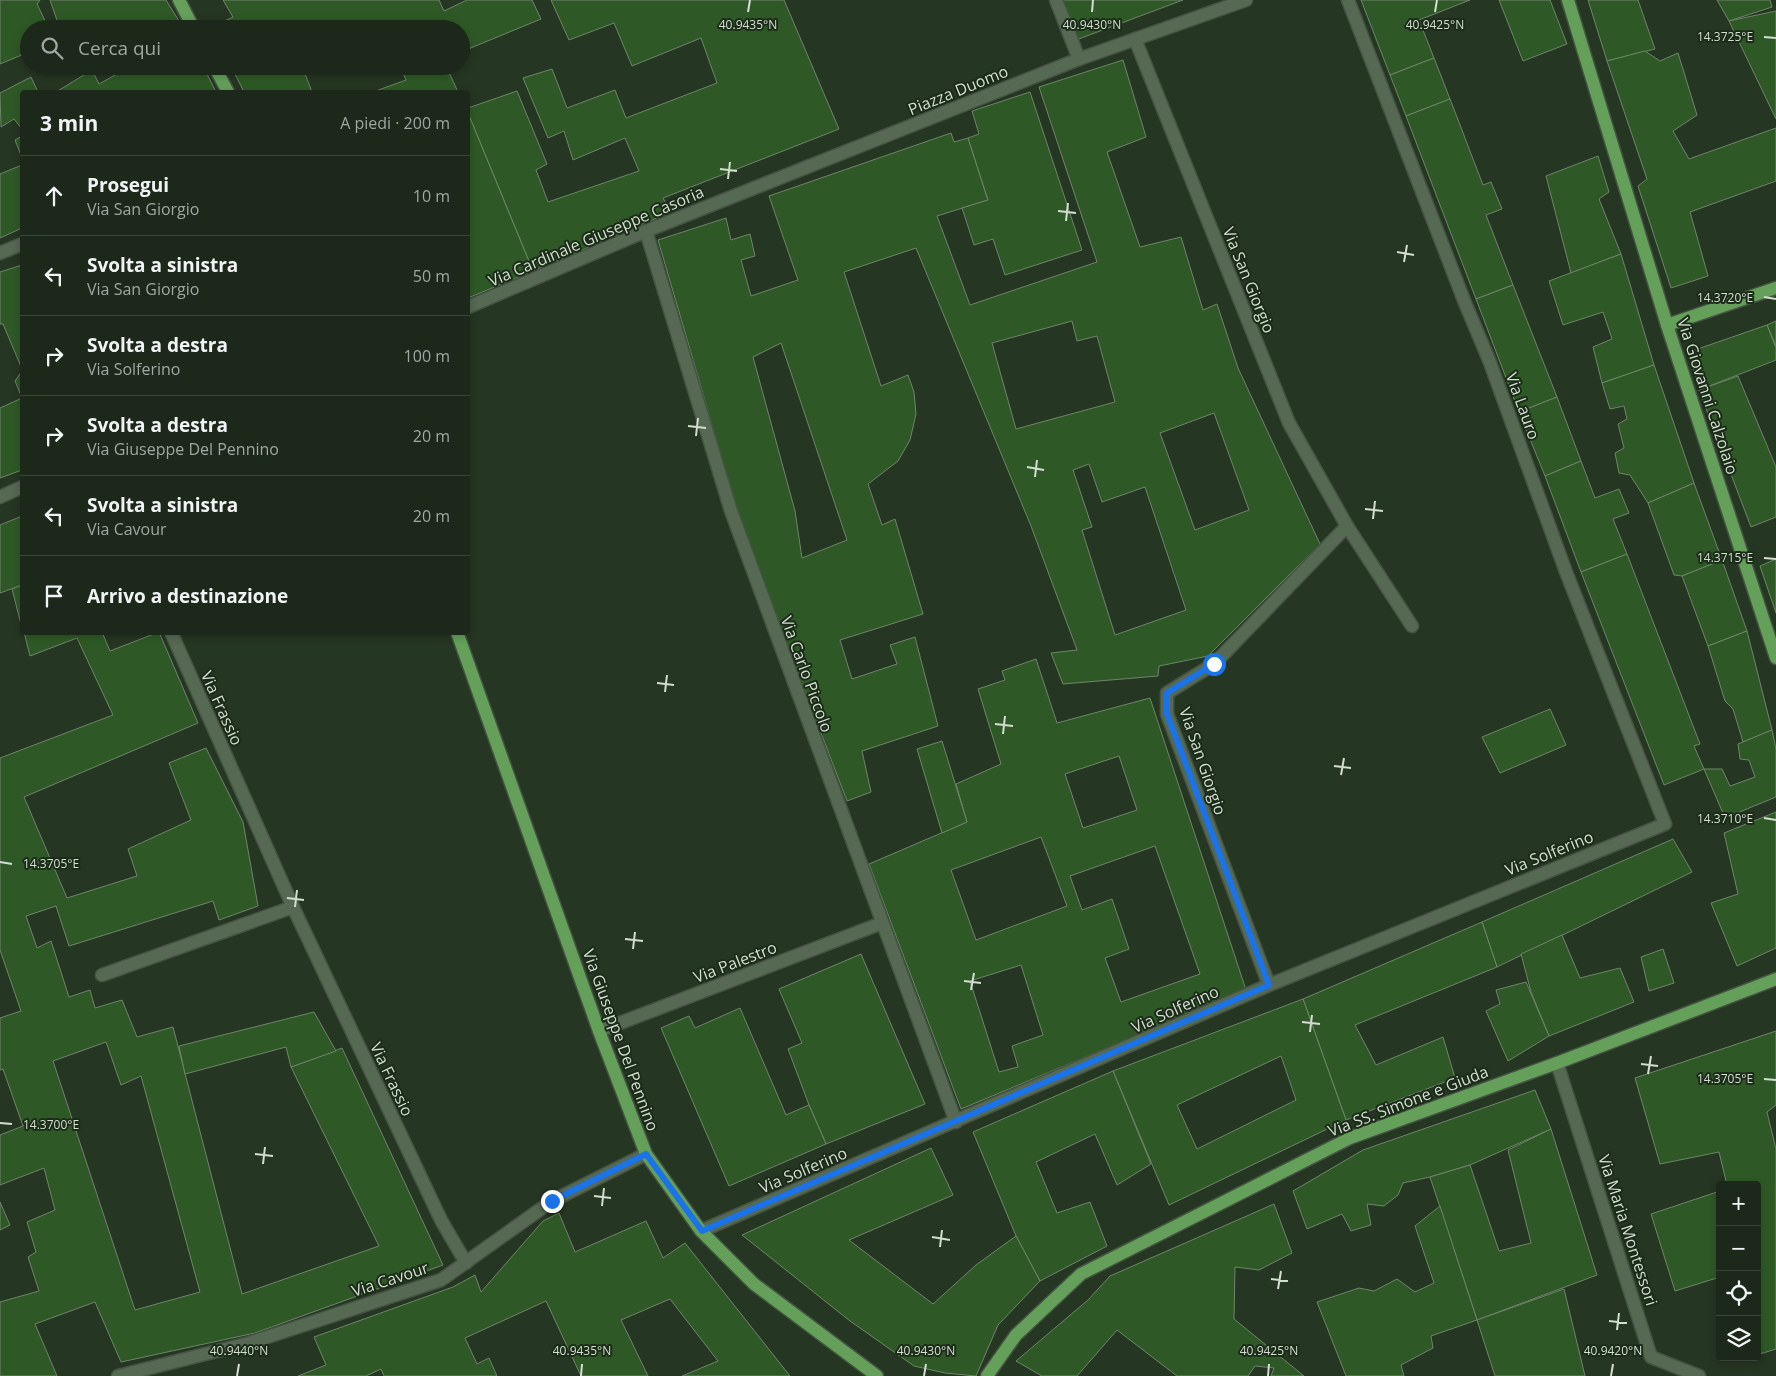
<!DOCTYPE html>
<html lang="it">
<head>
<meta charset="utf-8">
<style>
  :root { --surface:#1c281a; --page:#253023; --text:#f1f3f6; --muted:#a0a6a2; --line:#3a4439 }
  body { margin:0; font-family:"Open Sans",sans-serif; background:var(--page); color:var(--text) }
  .controls { position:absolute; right:15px; bottom:15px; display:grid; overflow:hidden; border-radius:5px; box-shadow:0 2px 8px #0003 }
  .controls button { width:45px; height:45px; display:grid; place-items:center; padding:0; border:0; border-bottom:1px solid var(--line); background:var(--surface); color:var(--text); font:25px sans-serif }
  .stop { position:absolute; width:15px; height:15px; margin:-11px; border:4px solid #1a73e8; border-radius:50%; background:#fff }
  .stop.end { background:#1a73e8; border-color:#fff; box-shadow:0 1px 5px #0008 }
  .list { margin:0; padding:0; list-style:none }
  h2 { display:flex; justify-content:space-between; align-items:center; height:65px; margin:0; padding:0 20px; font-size:21px }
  h2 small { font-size:16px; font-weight:400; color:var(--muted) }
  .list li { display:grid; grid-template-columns:32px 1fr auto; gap:15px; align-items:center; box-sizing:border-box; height:80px; padding:0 20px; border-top:1px solid var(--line) }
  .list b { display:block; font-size:19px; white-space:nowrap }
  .list p { margin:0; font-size:16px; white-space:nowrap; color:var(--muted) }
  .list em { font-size:16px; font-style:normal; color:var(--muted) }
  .icon { flex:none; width:28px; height:28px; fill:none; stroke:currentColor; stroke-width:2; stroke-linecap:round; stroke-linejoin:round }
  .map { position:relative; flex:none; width:1776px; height:1376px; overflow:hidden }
  .search { position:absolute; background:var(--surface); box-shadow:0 2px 8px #0003; left:20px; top:20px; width:450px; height:55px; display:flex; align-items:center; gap:12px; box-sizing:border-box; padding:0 18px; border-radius:28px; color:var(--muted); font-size:19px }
  .panel { position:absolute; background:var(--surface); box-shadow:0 2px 8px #0003; left:20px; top:90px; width:450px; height:545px; border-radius:5px }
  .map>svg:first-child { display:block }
  .building { fill:#2e5926; stroke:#70846c; fill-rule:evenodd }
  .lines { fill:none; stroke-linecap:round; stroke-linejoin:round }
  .minor-casing { stroke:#445342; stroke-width:15 }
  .major-casing { stroke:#445342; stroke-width:15 }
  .minor { stroke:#566952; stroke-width:12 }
  .major { stroke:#64a059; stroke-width:12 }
  .route { stroke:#1a73e8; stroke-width:6 }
  .ticks { fill:none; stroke:#d3ded1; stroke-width:2 }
  .labels { text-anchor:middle; stroke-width:4; stroke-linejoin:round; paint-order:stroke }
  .street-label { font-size:16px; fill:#d3ded1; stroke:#1b2c18 }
  .ticks-label { font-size:12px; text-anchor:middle; fill:#d3ded1; stroke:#1b2c18; stroke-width:4; stroke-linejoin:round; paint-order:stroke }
</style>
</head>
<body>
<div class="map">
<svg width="1776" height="1376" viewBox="0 0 1776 1376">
  <rect width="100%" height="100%" fill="#253622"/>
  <g class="building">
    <path d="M 0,0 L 40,0 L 37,4 L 49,29 L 29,29 L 29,52 L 0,64 Z"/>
    <path d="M 50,0 L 166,0 L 184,29 L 60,29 Z"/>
    <path d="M 223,0 L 439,0 L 444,11 L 467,0 L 532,0 L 541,19 L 461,52 L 461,29 L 213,29 L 212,27 L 233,17 Z"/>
    <path d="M 551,0 L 784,0 L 839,129 L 663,198 L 671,212 L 533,271 L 468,113 L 468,108 L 517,91 L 547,164 L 536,170 L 548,202 L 639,171 L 625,138 L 573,160 L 564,131 L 548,138 L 523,78 L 552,69 L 567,108 L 615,90 L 626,118 L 717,83 L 701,38 L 632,66 L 614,23 L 569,40 Z"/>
    <path d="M 1061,0 L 1183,0 L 1076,40 Z"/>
    <path d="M 1361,0 L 1470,0 L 1419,20 L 1434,58 L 1390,75 Z"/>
    <path d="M 1499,0 L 1550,0 L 1567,44 L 1523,61 Z"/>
    <path d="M 1588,0 L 1638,0 L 1655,49 L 1607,61 Z"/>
    <path d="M 1717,0 L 1770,0 L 1772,7 L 1729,21 Z"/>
    <path d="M 1776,11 L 1776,119 L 1729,21 Z"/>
    <path d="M 1645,51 L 1660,61 L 1678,53 L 1697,115 L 1673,131 L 1689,159 L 1776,128 L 1776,181 L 1690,212 L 1708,276 L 1671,288 L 1638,186 L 1647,179 L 1607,61 Z"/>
    <path d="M 1434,58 L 1450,99 L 1406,116 L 1390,75 Z"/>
    <path d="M 1123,60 L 1146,137 L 1107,152 L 1140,247 L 1181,237 L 1203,310 L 1217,304 L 1238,368 L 1320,544 L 1208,656 L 1159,666 L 1158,676 L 1063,684 L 1051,653 L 1077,650 L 1031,526 L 916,248 L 844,272 L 881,386 L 908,375 L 914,392 L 916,414 L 910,440 L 898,461 L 868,484 L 882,525 L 895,519 L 923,614 L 840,640 L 852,679 L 897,664 L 890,645 L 915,637 L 938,726 L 862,751 L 871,792 L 847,801 L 741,524 L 658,240 L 726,218 L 731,240 L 750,234 L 755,256 L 741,260 L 751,296 L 798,280 L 769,196 L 951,133 L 954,142 L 968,138 L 988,200 L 937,216 L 970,305 L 1097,262 L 1039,87 ZM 1072,321 L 1077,341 L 1097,336 L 1115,402 L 1016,429 L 992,343 ZM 781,343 L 847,540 L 802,558 L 795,511 L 753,357 ZM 1214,413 L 1249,510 L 1195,530 L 1160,433 ZM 1089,464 L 1102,502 L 1145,487 L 1186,610 L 1115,635 L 1082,530 L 1092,527 L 1073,470 Z"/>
    <path d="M 121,66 L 203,66 L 216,92 L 56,92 L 92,70 L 99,84 L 124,70 Z"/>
    <path d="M 231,66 L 302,66 L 312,92 L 244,92 Z"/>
    <path d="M 400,66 L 446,66 L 458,92 L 373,92 L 406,80 Z"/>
    <path d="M 31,77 L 38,92 L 22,92 L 22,129 L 14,119 L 1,127 L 0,93 Z"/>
    <path d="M 1030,92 L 1082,250 L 1005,275 L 993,239 L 974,245 L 962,208 L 988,200 L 968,138 L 979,134 L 972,111 Z"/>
    <path d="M 1450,99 L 1483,185 L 1491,182 L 1502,209 L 1486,215 L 1513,285 L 1476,299 L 1406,116 Z"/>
    <path d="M 468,113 L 533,271 L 468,298 Z"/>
    <path d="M 22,136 L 22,158 L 15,140 Z"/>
    <path d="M 1598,156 L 1609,192 L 1599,199 L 1621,254 L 1571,273 L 1546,176 Z"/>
    <path d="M 22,165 L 22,228 L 0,238 L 0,174 Z"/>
    <path d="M 1621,254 L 1654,365 L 1602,383 L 1593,347 L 1612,339 L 1603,312 L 1563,325 L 1549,281 Z"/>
    <path d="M 22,265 L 22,369 L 3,324 L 0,324 L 0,272 Z"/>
    <path d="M 1513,285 L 1557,397 L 1519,412 L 1476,299 Z"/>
    <path d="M 1776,321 L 1776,346 L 1767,325 Z"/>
    <path d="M 1767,325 L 1776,348 L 1776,360 L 1699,390 L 1689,352 Z"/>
    <path d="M 1654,365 L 1694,483 L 1648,503 L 1630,475 L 1619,473 L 1615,453 L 1624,448 L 1618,424 L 1627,419 L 1624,406 L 1610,409 L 1602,383 Z"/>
    <path d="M 22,371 L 22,470 L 0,478 L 0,408 L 22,398 L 15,381 Z"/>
    <path d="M 1738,376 L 1776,467 L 1776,517 L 1751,527 L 1699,390 Z"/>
    <path d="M 1557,397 L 1581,461 L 1545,476 L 1519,412 Z"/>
    <path d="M 1581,461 L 1595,498 L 1619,489 L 1629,513 L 1613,519 L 1627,554 L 1581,572 L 1545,476 Z"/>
    <path d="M 1694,483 L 1722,560 L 1682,576 L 1674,575 L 1648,503 Z"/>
    <path d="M 22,516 L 22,585 L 0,593 L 0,525 Z"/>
    <path d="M 1627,554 L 1700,744 L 1694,746 L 1704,769 L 1664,785 L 1581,572 Z"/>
    <path d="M 1776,559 L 1776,613 L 1760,566 Z"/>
    <path d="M 1722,560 L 1747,631 L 1708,646 L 1682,576 Z"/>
    <path d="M 22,585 L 22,628 L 12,589 Z"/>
    <path d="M 1747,631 L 1772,730 L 1743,742 L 1733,709 L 1725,701 L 1708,646 Z"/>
    <path d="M 24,632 L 102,632 L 110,651 L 159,632 L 198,723 L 24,797 L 67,898 L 137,876 L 128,849 L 191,820 L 169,763 L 206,748 L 243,822 L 258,906 L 219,920 L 213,901 L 69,946 L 56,906 L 26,916 L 37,948 L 51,941 L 69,997 L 90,990 L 95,1008 L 122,1000 L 137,1037 L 173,1027 L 242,1294 L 379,1246 L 291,1067 L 342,1048 L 443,1265 L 255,1333 L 121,1362 L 95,1302 L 35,1324 L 57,1376 L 0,1376 L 0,1302 L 39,1291 L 28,1257 L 36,1252 L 27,1222 L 55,1210 L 44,1168 L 0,1185 L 0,1135 L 23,1126 L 3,1069 L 0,1070 L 0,1018 L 21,1011 L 0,950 L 0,758 L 113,715 L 77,638 L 30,656 ZM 106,1042 L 121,1085 L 141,1076 L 200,1292 L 135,1310 L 53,1061 Z"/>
    <path d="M 1036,659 L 1057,723 L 1150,698 L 1246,990 L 961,1109 L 869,864 L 967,822 L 956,784 L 1001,764 L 978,689 L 1005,680 L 1002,671 ZM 1119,756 L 1137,810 L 1083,828 L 1065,774 ZM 1041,837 L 1067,906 L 976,940 L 951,870 ZM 1155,846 L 1200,974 L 1121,1002 L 1105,958 L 1129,949 L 1112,899 L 1082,910 L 1070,876 ZM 1021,965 L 1043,1035 L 1012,1046 L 1018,1067 L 999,1072 L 970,981 Z"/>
    <path d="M 1550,709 L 1566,745 L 1500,773 L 1482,737 Z"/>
    <path d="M 1772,730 L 1776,749 L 1776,797 L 1725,818 L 1704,769 L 1722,769 L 1730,786 L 1755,777 L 1749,760 L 1740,759 L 1738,744 Z"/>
    <path d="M 942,741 L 967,822 L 942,833 L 917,749 Z"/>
    <path d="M 1776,812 L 1776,948 L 1737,966 L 1711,903 L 1738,894 L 1724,833 Z"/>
    <path d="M 1673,839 L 1692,872 L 1497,967 L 1482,922 Z"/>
    <path d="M 1482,922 L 1497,967 L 1355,1025 L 1376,1065 L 1443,1037 L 1455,1078 L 1346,1120 L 1303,999 Z"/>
    <path d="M 1562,935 L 1580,978 L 1620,968 L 1634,1002 L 1549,1036 L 1531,992 L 1521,954 Z"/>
    <path d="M 1663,949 L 1674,983 L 1649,991 L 1641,957 Z"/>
    <path d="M 861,954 L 925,1104 L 826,1144 L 809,1105 L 788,1049 L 802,1043 L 779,989 Z"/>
    <path d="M 1526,982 L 1549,1036 L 1508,1061 L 1486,1011 L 1500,1004 L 1496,990 Z"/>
    <path d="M 1303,999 L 1346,1120 L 1169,1205 L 1113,1071 ZM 1281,1056 L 1296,1100 L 1197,1149 L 1177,1105 Z"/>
    <path d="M 740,1008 L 786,1115 L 809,1105 L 826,1144 L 729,1186 L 661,1028 L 689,1016 L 695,1028 Z"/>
    <path d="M 314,1012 L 336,1051 L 291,1067 L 286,1047 L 185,1074 L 179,1046 Z"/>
    <path d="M 1776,1031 L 1776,1105 L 1767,1112 L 1776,1149 L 1776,1349 L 1760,1354 L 1757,1346 L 1757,1185 L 1727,1185 L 1719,1152 L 1660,1164 L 1635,1078 Z"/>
    <path d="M 1113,1071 L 1151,1164 L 1117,1185 L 1095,1134 L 1036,1162 L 1057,1213 L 1090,1202 L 1107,1246 L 1040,1281 L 1016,1236 L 973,1132 Z"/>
    <path d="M 1535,1090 L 1551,1129 L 1470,1165 L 1430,1177 L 1403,1183 L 1398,1195 L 1384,1206 L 1367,1204 L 1371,1225 L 1351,1231 L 1342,1214 L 1307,1229 L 1293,1191 L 1363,1150 Z"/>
    <path d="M 1551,1129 L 1597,1275 L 1477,1320 L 1430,1177 L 1470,1165 L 1499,1251 L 1531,1243 L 1508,1150 Z"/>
    <path d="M 931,1148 L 953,1195 L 849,1240 L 933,1304 L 976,1265 L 1016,1236 L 1040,1281 L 998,1325 L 976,1376 L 945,1373 L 914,1366 L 850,1321 L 742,1235 Z"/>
    <path d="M 1720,1191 L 1720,1277 L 1675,1291 L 1651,1214 Z"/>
    <path d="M 0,1202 L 10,1225 L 0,1230 Z"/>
    <path d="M 1274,1204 L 1292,1253 L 1259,1270 L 1235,1267 L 1234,1319 L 1304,1376 L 1271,1376 L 1274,1368 L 1255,1366 L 1248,1376 L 1177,1376 L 1117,1330 L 1077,1376 L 1042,1376 L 1016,1361 L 1088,1300 L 1110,1276 Z"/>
    <path d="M 1440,1206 L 1477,1320 L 1431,1336 L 1433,1348 L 1401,1365 L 1404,1376 L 1346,1376 L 1317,1302 L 1359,1288 L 1374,1291 L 1397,1279 L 1415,1292 L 1434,1283 L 1415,1226 Z"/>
    <path d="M 559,1213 L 575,1252 L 646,1221 L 663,1258 L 685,1243 L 790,1376 L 682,1376 L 718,1361 L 670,1299 L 621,1320 L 648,1376 L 581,1376 L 546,1301 L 465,1338 L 477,1364 L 489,1358 L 497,1376 L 384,1376 L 381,1369 L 366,1376 L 298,1376 L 326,1365 L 314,1337 L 453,1287 L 475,1275 L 481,1292 L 543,1221 Z"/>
    <path d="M 1564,1289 L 1585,1376 L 1495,1376 L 1477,1320 Z"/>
  </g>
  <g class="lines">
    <g class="minor-casing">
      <g id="minor">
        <path d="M 1056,0 L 1079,59"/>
        <path d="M 1135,39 L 1289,423 L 1347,526 L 1214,664 L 1167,693 L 1167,714 L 1269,985"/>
        <path d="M 646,231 L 731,511 L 956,1122"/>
        <path d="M 0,253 L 22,244"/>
        <path d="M 468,307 L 646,231 L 1079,59 L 1246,0"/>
        <path d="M 0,497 L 22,487"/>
        <path d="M 1347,526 L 1412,626"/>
        <path d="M 171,632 L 293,907 L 441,1220 L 466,1263"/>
        <path d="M 102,975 L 293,907"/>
        <path d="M 599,1031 L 882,923"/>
        <path d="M 1557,1063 L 1651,1357 L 1699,1376"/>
        <path d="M 701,1231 L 1269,985 L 1665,824 L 1566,572 L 1489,360 L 1465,303 L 1348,0"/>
        <path d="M 118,1376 L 249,1343 L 441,1280 L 552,1201 L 646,1154"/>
      </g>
    </g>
    <g class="major-casing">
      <g id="major">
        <path d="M 179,0 L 194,29"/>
        <path d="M 1568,0 L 1667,325 L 1776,658"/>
        <path d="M 214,66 L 228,92"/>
        <path d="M 1667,325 L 1776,288"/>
        <path d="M 457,632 L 599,1031 L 646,1154 L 701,1231 L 754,1284 L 877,1376"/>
        <path d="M 987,1376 L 1016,1335 L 1081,1274 L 1350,1138 L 1557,1063 L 1776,979"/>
      </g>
    </g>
    <use href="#minor" class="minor"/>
    <use href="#major" class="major"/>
  </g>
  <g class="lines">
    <path class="route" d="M 552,1201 L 646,1154 L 702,1231 L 1269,985 L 1167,714 L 1167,693 L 1214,664"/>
  </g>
  <path class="ticks" d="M 748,12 L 750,0M 1092,12 L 1093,0M 1435,12 L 1437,0M 1764,37 L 1776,38M 720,169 L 737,171M 728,179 L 730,162M 1058,211 L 1076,213M 1066,221 L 1068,203M 1397,252 L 1414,255M 1404,262 L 1407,245M 1764,297 L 1776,299M 688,426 L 706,428M 696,436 L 698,418M 1027,467 L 1044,470M 1035,477 L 1037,460M 1365,509 L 1383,511M 1373,519 L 1375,501M 1764,558 L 1776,559M 657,683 L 674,685M 665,692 L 667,675M 995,724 L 1013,726M 1003,734 L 1005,716M 1334,766 L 1351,768M 1341,775 L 1344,758M 1764,818 L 1776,820M 0,862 L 12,864M 287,898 L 304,900M 295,907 L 297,890M 625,939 L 643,941M 633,949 L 635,932M 964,981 L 981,983M 971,990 L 974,973M 1302,1022 L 1320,1024M 1310,1032 L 1312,1015M 1641,1064 L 1658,1066M 1648,1074 L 1651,1056M 1764,1079 L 1776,1080M 0,1123 L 12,1124M 255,1154 L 273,1156M 263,1164 L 265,1147M 594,1196 L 611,1198M 602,1206 L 604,1188M 932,1237 L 950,1240M 940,1247 L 942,1230M 1271,1279 L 1288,1281M 1278,1289 L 1281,1271M 1609,1321 L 1627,1323M 1617,1330 L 1619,1313M 237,1376 L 239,1364M 581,1376 L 582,1364M 924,1376 L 926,1364M 1268,1376 L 1269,1364M 1611,1376 L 1613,1364"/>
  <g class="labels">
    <g class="street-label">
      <text transform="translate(958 90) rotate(-22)" y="6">Piazza Duomo</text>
      <text transform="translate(596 236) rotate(-23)" y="6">Via Cardinale Giuseppe Casoria</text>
      <text transform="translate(1249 280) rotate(68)" y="6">Via San Giorgio</text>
      <text transform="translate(1708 396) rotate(72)" y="6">Via Giovanni Calzolaio</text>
      <text transform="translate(1523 406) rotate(70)" y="6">Via Lauro</text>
      <text transform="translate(807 674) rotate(70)" y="6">Via Carlo Piccolo</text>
      <text transform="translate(222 708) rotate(66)" y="6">Via Frassio</text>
      <text transform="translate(1203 761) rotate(71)" y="6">Via San Giorgio</text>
      <text transform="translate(1549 853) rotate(-22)" y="6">Via Solferino</text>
      <text transform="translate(735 962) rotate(-21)" y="6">Via Palestro</text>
      <text transform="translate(1175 1009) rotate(-24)" y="6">Via Solferino</text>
      <text transform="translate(621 1040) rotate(70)" y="6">Via Giuseppe Del Pennino</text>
      <text transform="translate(392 1079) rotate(65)" y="6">Via Frassio</text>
      <text transform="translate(1408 1101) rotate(-21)" y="6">Via SS. Simone e Giuda</text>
      <text transform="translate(803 1170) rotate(-23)" y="6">Via Solferino</text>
      <text transform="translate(1628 1230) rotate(72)" y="6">Via Maria Montessori</text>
      <text transform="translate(390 1279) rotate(-18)" y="6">Via Cavour</text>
    </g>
  </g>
  <g class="ticks-label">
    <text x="748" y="29">40.9435°N</text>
    <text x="1092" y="29">40.9430°N</text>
    <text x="1435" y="29">40.9425°N</text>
    <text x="1725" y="41">14.3725°E</text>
    <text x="1725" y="302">14.3720°E</text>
    <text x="1725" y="562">14.3715°E</text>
    <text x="1725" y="823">14.3710°E</text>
    <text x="51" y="868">14.3705°E</text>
    <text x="1725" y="1083">14.3705°E</text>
    <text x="51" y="1129">14.3700°E</text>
    <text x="239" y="1355">40.9440°N</text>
    <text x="582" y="1355">40.9435°N</text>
    <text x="926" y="1355">40.9430°N</text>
    <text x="1269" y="1355">40.9425°N</text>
    <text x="1613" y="1355">40.9420°N</text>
  </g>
</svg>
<div class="controls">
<button>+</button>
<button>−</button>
<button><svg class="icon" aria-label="locate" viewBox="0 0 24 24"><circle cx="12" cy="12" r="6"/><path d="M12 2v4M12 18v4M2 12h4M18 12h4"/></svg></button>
<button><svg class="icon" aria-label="layers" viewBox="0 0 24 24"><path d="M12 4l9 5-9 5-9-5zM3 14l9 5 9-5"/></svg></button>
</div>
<div class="stop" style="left:1214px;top:664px"></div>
<div class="stop end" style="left:552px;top:1201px"></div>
<div class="search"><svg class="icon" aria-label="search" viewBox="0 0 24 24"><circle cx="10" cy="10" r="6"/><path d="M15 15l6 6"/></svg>Cerca qui</div>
<section class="panel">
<h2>3 min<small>A piedi · 200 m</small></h2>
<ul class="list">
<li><svg class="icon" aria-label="ahead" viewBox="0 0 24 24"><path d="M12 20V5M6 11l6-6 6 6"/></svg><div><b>Prosegui</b><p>Via San Giorgio</p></div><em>10 m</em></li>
<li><svg class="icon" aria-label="left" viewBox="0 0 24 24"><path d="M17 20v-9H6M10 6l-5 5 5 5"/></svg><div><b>Svolta a sinistra</b><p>Via San Giorgio</p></div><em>50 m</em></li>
<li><svg class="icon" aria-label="right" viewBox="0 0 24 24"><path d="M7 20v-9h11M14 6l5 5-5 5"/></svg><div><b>Svolta a destra</b><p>Via Solferino</p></div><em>100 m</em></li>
<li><svg class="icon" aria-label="right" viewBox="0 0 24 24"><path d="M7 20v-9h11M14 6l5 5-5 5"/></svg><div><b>Svolta a destra</b><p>Via Giuseppe Del Pennino</p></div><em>20 m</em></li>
<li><svg class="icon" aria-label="left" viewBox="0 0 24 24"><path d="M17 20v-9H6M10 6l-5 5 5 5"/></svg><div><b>Svolta a sinistra</b><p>Via Cavour</p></div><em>20 m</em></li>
<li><svg class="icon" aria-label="arrive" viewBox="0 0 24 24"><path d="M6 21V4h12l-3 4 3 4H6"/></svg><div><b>Arrivo a destinazione</b></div></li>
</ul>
</section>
</div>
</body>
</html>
